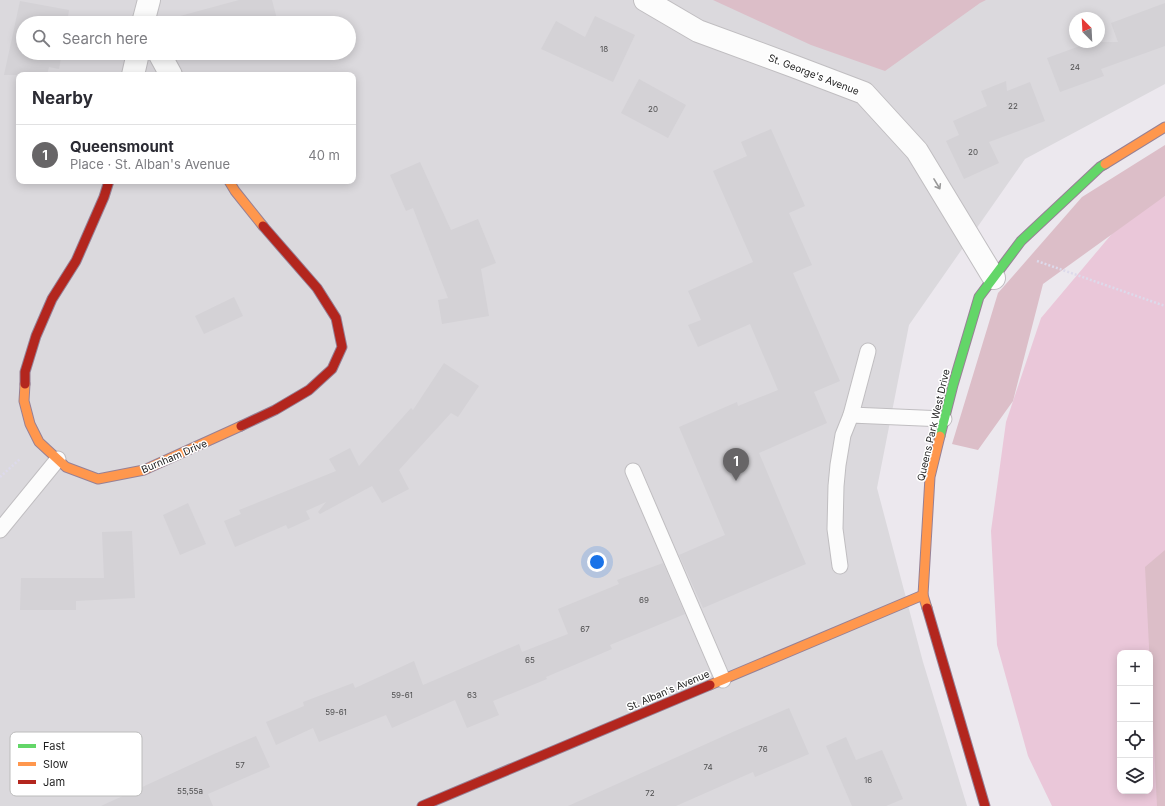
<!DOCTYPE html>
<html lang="en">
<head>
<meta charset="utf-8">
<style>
  :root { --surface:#fff; --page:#f2f2f3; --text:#2b2b33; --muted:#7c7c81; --line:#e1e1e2; --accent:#676567 }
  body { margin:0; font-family:Inter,sans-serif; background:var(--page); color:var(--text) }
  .controls { position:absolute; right:12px; bottom:12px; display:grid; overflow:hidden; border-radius:8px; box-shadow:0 2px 10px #0003 }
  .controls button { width:36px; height:36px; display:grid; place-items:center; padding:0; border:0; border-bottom:1px solid var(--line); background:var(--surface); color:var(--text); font:20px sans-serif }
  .compass { position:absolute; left:1069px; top:12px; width:36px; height:36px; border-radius:50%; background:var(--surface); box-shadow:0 2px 10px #0003; rotate:336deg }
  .you { position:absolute; left:597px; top:562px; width:14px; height:14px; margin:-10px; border:3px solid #fff; border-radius:50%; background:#1a73e8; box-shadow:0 0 0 6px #1a73e833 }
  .badge { display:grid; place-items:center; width:26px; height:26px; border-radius:50%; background:var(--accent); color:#fff; font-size:13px; font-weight:700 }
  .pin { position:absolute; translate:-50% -33px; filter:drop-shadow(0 1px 2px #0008) }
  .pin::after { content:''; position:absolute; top:21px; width:14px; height:12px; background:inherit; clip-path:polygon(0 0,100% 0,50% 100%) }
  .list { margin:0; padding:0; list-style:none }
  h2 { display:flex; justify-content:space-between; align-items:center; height:52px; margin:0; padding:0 16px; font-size:17px }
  h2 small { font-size:13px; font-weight:400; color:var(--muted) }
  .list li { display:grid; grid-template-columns:26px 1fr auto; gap:12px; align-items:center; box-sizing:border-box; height:60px; padding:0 16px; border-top:1px solid var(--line) }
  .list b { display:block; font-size:15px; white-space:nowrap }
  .list p { margin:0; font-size:13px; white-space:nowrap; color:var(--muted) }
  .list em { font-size:13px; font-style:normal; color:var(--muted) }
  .icon { flex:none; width:22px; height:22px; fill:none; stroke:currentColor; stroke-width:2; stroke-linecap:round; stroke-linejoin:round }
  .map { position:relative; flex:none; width:1165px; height:806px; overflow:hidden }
  .search { position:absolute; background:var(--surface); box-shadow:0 2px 10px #0003; left:16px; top:16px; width:340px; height:44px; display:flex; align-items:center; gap:10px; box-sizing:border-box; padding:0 14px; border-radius:22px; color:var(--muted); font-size:15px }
  .panel { position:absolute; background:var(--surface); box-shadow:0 2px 10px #0003; left:16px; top:72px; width:340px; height:112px; border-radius:8px }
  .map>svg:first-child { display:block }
  .residential { fill:#dbd9dd; fill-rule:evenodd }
  .grass { fill:#eac7d9; fill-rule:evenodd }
  .forest { fill:#dcbec8 }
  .building { fill:#d4d2d6 }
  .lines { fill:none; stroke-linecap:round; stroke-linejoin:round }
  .lane-casing { stroke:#c0bec1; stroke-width:17 }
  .street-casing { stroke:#c0bec1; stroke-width:24 }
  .fast-casing { stroke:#978095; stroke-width:11 }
  .slow-casing { stroke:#978095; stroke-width:11 }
  .jam-casing { stroke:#978095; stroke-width:11 }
  .path { stroke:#dddaeb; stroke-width:2.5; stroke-dasharray:2 2; stroke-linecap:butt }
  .lane { stroke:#fcfcfc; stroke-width:15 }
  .street { stroke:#fcfcfc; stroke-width:22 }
  .fast { stroke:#63d668; stroke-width:9 }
  .slow { stroke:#ff974d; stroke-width:9 }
  .jam { stroke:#b3261e; stroke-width:9 }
  .oneway { stroke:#999 }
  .labels { text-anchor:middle; stroke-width:3; stroke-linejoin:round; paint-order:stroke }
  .number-label { font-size:8px; fill:#4e4e4f }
  .street-label { font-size:10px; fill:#1f1f1f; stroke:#fff }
  .key { fill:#fff; stroke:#bcbcbc; stroke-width:1 }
  .key-label { font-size:11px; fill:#1f1f1f }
</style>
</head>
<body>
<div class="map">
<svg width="1165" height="806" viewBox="0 0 1165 806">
  <rect width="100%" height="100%" fill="#ece8ee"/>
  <path class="residential" d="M 0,0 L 1165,0 L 1165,84 L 1025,159 L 909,325 L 877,488 L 923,662 L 967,806 L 0,806 ZM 1075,18 L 1099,18 L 1099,42 L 1075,42 ZM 23,23 L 349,23 L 349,53 L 23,53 ZM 19,75 L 353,75 L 353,181 L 19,181 Z"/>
  <path class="grass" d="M 1165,196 L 1165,806 L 1052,806 L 1028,756 L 997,645 L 991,531 L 1006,422 L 1041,318 L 1121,223 ZM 1120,653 L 1150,653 L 1150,791 L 1120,791 Z"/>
  <g class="forest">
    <path d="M 713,0 L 986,0 L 980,3 L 885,71 L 811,45 Z"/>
    <path d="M 1165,145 L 1165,196 L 1043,284 L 1013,401 L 978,450 L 952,444 L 998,293 L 1082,197 Z"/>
    <path d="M 1165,550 L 1165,806 L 1157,806 L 1145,567 Z"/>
  </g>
  <g class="building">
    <path d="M 239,0 L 272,0 L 278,23 L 181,23 L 180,16 Z"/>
    <path d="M 20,1 L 69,10 L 67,23 L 23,23 L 23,53 L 62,53 L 59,69 L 49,67 L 47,75 L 4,75 Z"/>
    <path d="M 1165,3 L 1165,46 L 1101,69 L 1104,76 L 1060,92 L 1047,58 L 1091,42 L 1118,42 L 1111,23 Z"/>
    <path d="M 595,16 L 635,35 L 613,82 L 541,49 L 556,21 L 585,37 Z"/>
    <path d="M 639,79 L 686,105 L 668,138 L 621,113 Z"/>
    <path d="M 1006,81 L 1007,91 L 1030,82 L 1045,121 L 989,142 L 999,163 L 964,179 L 946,141 L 959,135 L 953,121 L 987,106 L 981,91 Z"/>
    <path d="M 771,129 L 805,206 L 789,213 L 812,265 L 793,273 L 840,381 L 814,392 L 827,423 L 759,453 L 806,564 L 703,608 L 679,555 L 725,535 L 679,427 L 737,402 L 738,406 L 778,390 L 750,324 L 698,347 L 688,325 L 701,320 L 688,291 L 753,262 L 713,171 L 747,156 L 741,142 Z"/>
    <path d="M 420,162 L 451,230 L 478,219 L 496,263 L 481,269 L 489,316 L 442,324 L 438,300 L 448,298 L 413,208 L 406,211 L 390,175 Z"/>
    <path d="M 234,297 L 243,316 L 204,334 L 195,316 Z"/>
    <path d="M 444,363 L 479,386 L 458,417 L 451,413 L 399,470 L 409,489 L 382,503 L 372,486 L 320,514 L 318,512 L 326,502 L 306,511 L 310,519 L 288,529 L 286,525 L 235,547 L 224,521 L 241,514 L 239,510 L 336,471 L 329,459 L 350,448 L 359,466 L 411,408 L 413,410 Z"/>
    <path d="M 188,503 L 206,544 L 180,555 L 163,515 Z"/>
    <path d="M 132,531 L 135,598 L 76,601 L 76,610 L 20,610 L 21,578 L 104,578 L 102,532 Z"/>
    <path d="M 663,563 L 685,614 L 610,645 L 612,649 L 546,677 L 547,679 L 493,701 L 499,715 L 467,728 L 455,700 L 392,728 L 386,715 L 319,742 L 313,728 L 276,745 L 266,722 L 304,706 L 303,702 L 353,683 L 355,688 L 414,661 L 423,685 L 519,644 L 522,652 L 568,634 L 558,609 L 619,584 L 617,580 Z"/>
    <path d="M 789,708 L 809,754 L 755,777 L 753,772 L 676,806 L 568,806 L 735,731 Z"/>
    <path d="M 256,736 L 270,767 L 208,794 L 213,806 L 101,806 L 214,754 Z"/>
    <path d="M 846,737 L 856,760 L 882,750 L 903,799 L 886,806 L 852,806 L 826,746 Z"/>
  </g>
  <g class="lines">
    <g class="lane-casing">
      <g id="lane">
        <path d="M 851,415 L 868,351"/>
        <path d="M 633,471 L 723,680"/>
        <path d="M 0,530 L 58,459"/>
        <path d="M 840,566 L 835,529 L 836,486 L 838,465 L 843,435 L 851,415 L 944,419"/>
      </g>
    </g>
    <g class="street-casing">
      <g id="street">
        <path d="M 645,0 L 698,31 L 793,66 L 864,93 L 917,151 L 994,278"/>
        <path d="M 143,23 L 149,0"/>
        <path d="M 159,53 L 171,75"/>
        <path d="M 133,75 L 138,53"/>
      </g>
    </g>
    <g class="fast-casing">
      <path id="fast" d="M 940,436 L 953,385 L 979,297 L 1021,241 L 1100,167 L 1105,164"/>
    </g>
    <g class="slow-casing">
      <g id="slow">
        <path d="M 1105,164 L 1165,127"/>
        <path d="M 229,181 L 235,191 L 263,226"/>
        <path d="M 25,384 L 24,401 L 30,424 L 39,442 L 66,467 L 98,479 L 144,470 L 241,426"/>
        <path d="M 927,608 L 923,595 L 930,477 L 940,436"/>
        <path d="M 710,685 L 923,595"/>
      </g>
    </g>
    <g class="jam-casing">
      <g id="jam">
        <path d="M 25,384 L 25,372 L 36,336 L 52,299 L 76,261 L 104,197 L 109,181"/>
        <path d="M 241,426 L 275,410 L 309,390 L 332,369 L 342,347 L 336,318 L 317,288 L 263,226"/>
        <path d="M 927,608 L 985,806"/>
        <path d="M 422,806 L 710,685"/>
      </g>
    </g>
    <g class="path">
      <path d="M 1037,261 L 1165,306"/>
      <path d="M 0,477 L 20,459"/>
    </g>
    <use href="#lane" class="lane"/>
    <use href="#street" class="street"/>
    <use href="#fast" class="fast"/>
    <use href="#slow" class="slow"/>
    <use href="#jam" class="jam"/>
  </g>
  <defs><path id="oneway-shaft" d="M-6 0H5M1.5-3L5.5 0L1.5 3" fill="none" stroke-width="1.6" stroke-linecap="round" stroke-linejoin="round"/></defs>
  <use class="oneway" href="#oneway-shaft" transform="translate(937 184) rotate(59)"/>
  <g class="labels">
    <g class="number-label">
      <text x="604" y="52">18</text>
      <text x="1075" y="70">24</text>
      <text x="1013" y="109">22</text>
      <text x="653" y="112">20</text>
      <text x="973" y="155">20</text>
      <text x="644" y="603">69</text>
      <text x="585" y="632">67</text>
      <text x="530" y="663">65</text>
      <text x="402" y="698">59-61</text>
      <text x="472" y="698">63</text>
      <text x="336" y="715">59-61</text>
      <text x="763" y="752">76</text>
      <text x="240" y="768">57</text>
      <text x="708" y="770">74</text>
      <text x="868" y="783">16</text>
      <text x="190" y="794">55,55a</text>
      <text x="650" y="796">72</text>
    </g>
    <g class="street-label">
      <text transform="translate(814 74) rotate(21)" y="4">St. George's Avenue</text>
      <text transform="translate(933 425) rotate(-77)" y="4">Queens Park West Drive</text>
      <text transform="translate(174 456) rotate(-23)" y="4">Burnham Drive</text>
      <text transform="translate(668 690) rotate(-23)" y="4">St. Alban's Avenue</text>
    </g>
  </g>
  <rect x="10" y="732" width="132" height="64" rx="6" class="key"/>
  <rect x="18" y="744" width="18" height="4" fill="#63d668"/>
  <rect x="18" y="762" width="18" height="4" fill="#ff974d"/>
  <rect x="18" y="780" width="18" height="4" fill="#b3261e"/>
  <g class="key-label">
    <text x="43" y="750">Fast</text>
    <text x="43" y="768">Slow</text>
    <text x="43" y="786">Jam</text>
  </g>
</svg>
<div class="controls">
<button>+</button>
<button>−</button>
<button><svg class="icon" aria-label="locate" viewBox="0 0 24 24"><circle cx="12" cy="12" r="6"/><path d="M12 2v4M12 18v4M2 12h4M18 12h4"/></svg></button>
<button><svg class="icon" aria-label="layers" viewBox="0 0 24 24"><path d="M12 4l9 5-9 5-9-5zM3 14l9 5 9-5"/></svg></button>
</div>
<svg class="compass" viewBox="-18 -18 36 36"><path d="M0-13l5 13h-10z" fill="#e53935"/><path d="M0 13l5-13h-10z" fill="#7c7c81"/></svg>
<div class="you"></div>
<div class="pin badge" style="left:736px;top:481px">1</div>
<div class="search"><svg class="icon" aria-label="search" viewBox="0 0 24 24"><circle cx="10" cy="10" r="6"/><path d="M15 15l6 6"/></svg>Search here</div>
<section class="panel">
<h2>Nearby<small></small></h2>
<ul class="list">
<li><span class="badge">1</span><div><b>Queensmount</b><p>Place · St. Alban's Avenue</p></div><em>40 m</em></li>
</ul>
</section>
</div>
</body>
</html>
